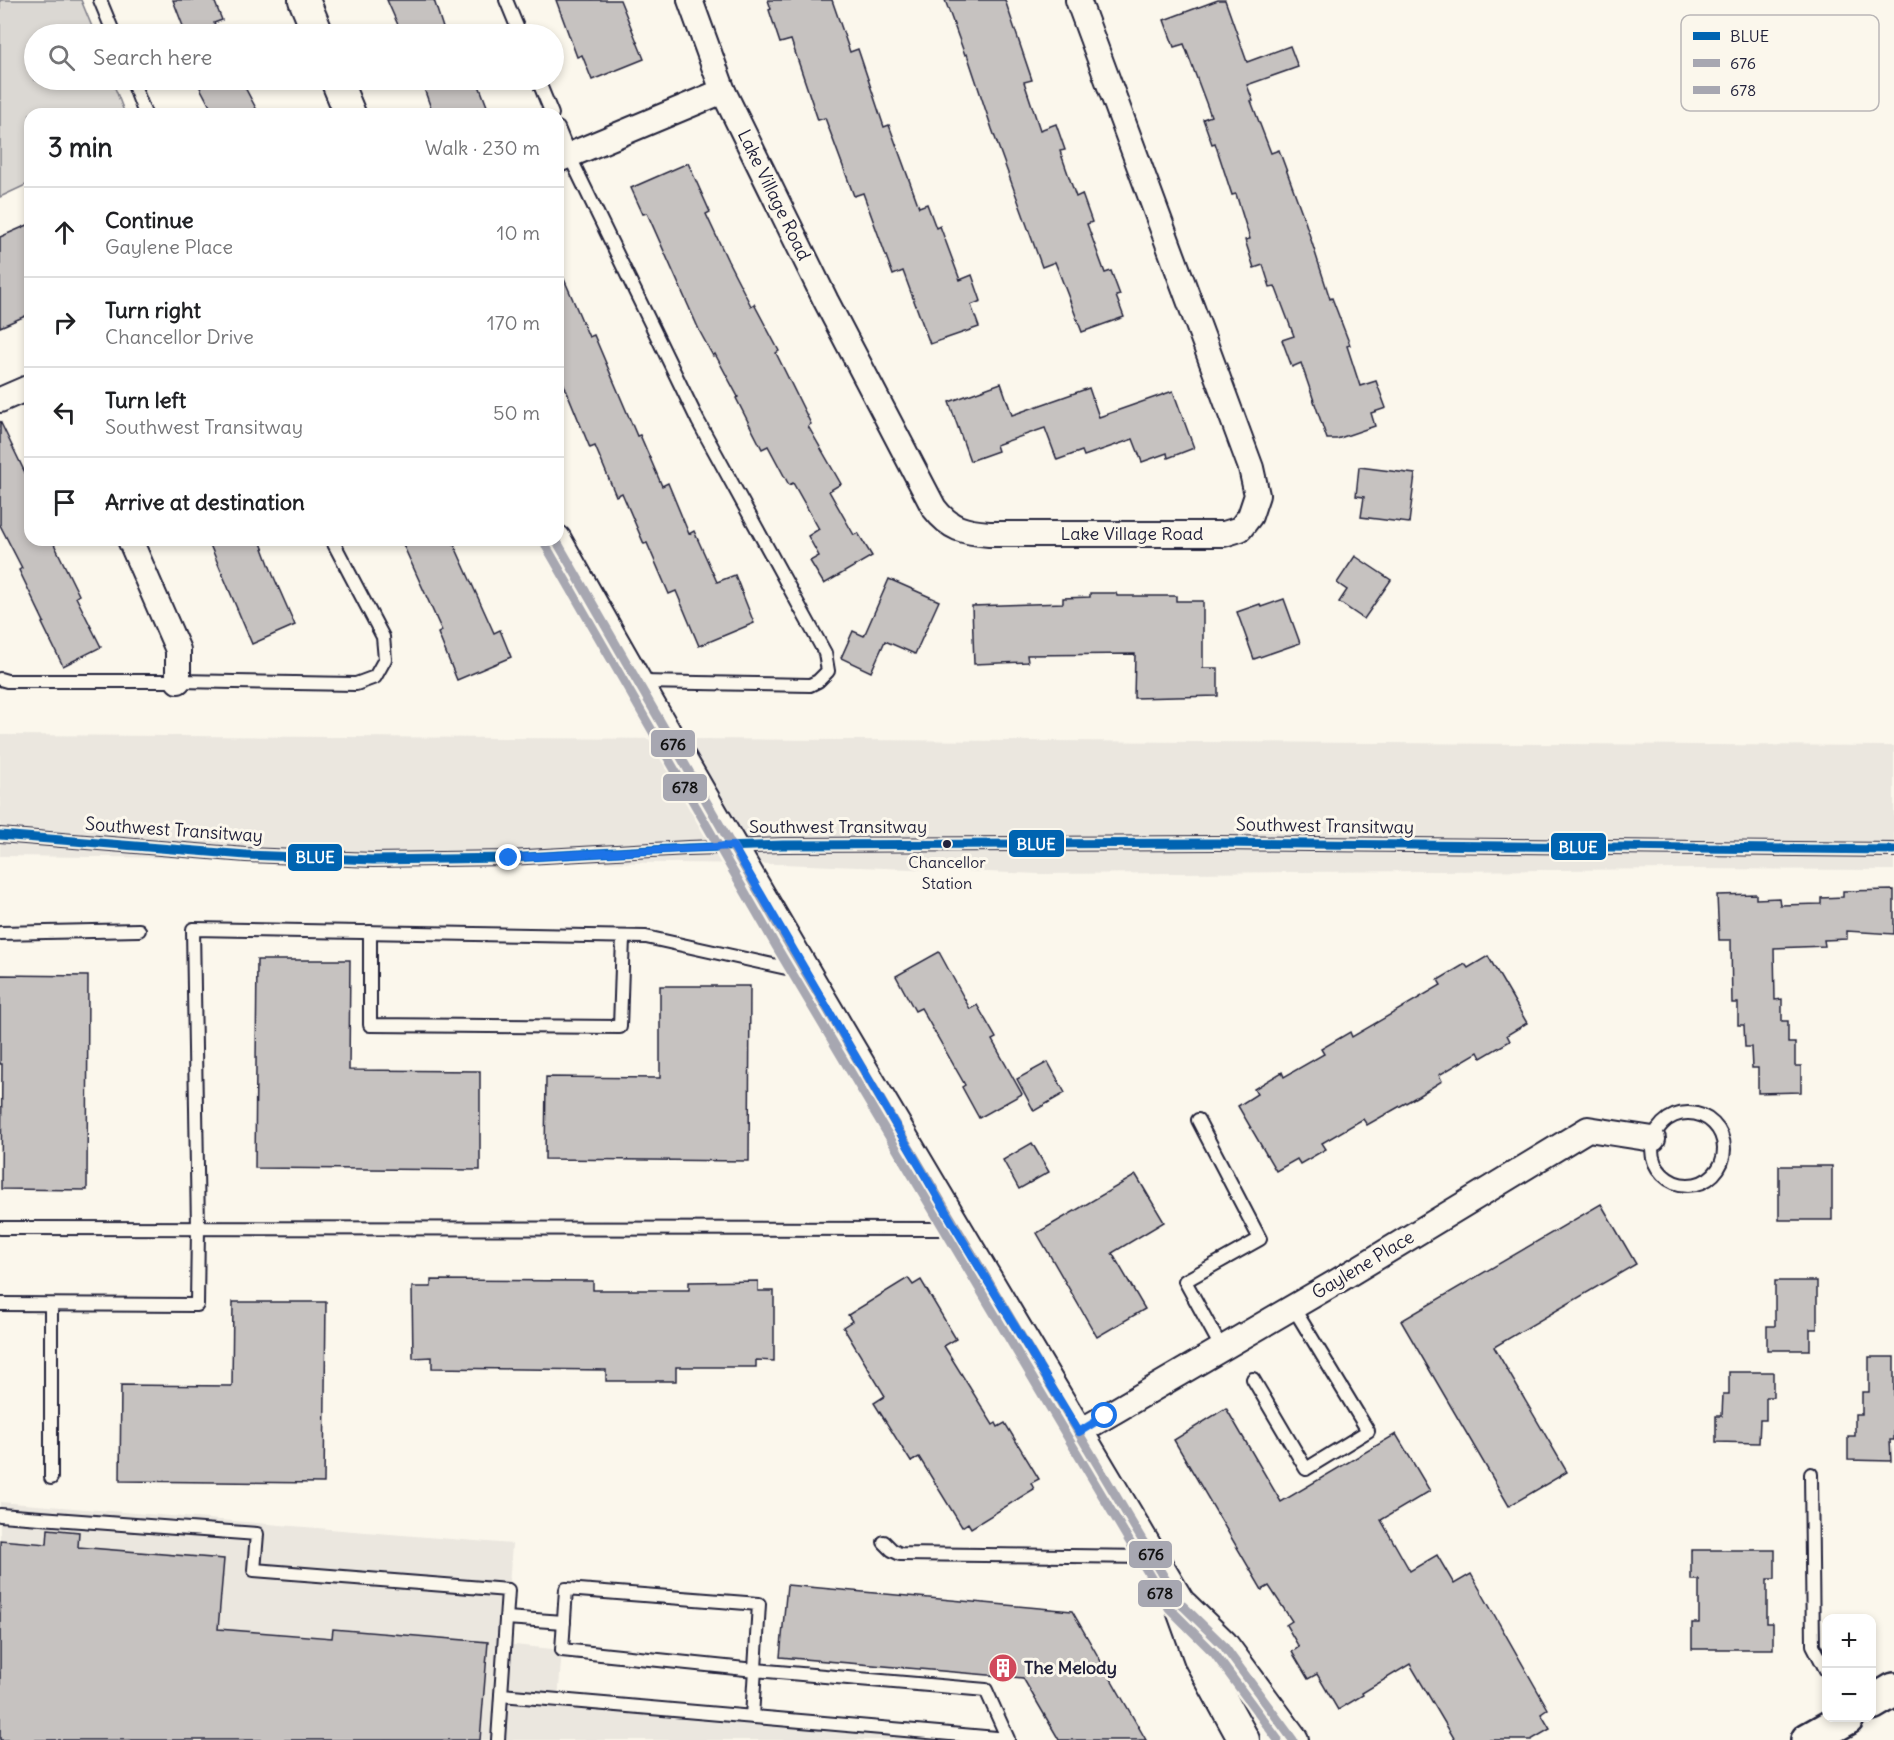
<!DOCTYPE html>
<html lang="en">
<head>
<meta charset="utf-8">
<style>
  :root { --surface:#fff; --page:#f6f6f6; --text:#202124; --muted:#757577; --line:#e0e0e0 }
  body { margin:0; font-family:Delius,sans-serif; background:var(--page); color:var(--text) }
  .controls { position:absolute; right:18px; bottom:18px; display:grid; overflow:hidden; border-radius:12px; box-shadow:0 3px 9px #0003 }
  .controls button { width:54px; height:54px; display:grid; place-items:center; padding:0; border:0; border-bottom:2px solid var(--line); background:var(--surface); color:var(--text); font:30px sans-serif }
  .stop { position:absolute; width:18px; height:18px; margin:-14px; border:4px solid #1a73e8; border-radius:50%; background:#fff }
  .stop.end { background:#1a73e8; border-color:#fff; box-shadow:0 2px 6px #0008 }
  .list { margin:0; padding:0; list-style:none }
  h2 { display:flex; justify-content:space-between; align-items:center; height:78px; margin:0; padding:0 24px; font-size:26px }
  h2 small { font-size:20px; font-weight:400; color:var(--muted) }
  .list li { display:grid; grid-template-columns:39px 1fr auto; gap:18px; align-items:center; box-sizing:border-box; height:90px; padding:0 24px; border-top:2px solid var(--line) }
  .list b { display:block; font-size:22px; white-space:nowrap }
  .list p { margin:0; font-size:20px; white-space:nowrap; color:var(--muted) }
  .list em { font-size:20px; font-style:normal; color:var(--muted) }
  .icon { flex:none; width:33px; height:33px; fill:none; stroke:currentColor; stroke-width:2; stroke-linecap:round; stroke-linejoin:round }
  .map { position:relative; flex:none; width:1894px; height:1740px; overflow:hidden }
  .search { position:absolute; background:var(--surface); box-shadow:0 3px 9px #0003; left:24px; top:24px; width:540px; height:66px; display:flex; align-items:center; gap:15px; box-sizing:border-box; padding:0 21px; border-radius:33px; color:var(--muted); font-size:22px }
  .panel { position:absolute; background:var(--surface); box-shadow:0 3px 9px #0003; left:24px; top:108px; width:540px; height:438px; border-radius:18px }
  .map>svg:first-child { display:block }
  .built { fill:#ebe7df }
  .green { fill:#dbd8d3; stroke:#7e7d87; stroke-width:1.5 }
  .building { fill:#c6c2c0; stroke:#22223b; stroke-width:1.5 }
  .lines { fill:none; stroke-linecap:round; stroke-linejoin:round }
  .service-casing { stroke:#22223b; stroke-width:16 }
  .minor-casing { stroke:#22223b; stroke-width:28 }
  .tertiary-casing { stroke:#22223b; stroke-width:34 }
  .primary-casing { stroke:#22223b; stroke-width:38 }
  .service { stroke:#fbf7ec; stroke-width:12 }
  .minor { stroke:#fbf7ec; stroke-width:24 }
  .tertiary { stroke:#fbf7ec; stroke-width:30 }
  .primary { stroke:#fbf7ec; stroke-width:33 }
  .bus-1-casing { stroke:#fbf7ec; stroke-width:14 }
  .bus-2-casing { stroke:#fbf7ec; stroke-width:14 }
  .bus-3-casing { stroke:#fbf7ec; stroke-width:14 }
  .bus-1 { stroke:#0064b1; stroke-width:9 }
  .bus-2 { stroke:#a7a7b1; stroke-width:9 }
  .bus-3 { stroke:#a7a7b1; stroke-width:9 }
  .route { stroke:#1a73e8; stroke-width:8 }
  .bus-dot { fill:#22223b; stroke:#fbf7ec; stroke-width:2 }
  .labels { text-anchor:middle; stroke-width:6; stroke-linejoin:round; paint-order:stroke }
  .bus-label { font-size:16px; fill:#22223b; stroke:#fbf7ec }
  .street-label { font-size:18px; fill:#22223b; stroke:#fbf7ec }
  .poi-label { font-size:18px; font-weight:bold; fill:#22223b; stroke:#fbf7ec; text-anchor:start }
  .key { fill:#fbf7ec; stroke:#bab7b7; stroke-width:1.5 }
  .key-label { font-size:16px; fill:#22223b }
  .line-badge { stroke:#fbf7ec; stroke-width:2 }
  .badge-label { font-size:16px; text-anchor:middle; font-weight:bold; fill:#fff }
  .pale-badge-label { font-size:16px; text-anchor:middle; font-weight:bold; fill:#111 }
</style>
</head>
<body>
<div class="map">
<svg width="1894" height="1740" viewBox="0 0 1894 1740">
  <rect width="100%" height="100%" fill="#fbf7ec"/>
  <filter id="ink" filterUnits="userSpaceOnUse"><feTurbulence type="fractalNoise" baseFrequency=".0167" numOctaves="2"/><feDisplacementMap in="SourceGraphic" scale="12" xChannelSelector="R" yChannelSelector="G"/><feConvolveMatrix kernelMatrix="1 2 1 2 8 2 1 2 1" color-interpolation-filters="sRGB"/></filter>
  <g filter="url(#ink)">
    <g class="built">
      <path d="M 0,735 L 1894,746 L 1894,870 L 1682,869 L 1039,874 L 782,864 L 0,856 Z"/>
      <path d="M 0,1502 L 512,1544 L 505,1644 L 562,1650 L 558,1700 L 1009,1740 L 0,1740 Z"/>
    </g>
    <path class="green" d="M 0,0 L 81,0 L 95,34 L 34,34 L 34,80 L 112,80 L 125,114 L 30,114 L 30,183 L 0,197 Z"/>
    <g class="building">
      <path d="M 173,0 L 214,0 L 222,20 L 214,23 L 219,34 L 186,34 Z"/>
      <path d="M 387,0 L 434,0 L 445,34 L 402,34 Z"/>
      <path d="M 556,0 L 620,0 L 644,59 L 592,80 L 582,55 L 577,57 Z"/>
      <path d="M 768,0 L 832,0 L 850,52 L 858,49 L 884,127 L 889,125 L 919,207 L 927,204 L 936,228 L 940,226 L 960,280 L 972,275 L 981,301 L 971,305 L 979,327 L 930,344 L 903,271 L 893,275 L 863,193 L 854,196 L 825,118 L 818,120 L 791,40 L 780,43 L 769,10 L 771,9 Z"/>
      <path d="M 945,0 L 1005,0 L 1032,80 L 1024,82 L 1040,130 L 1056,124 L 1065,150 L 1060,151 L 1076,197 L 1082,194 L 1092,222 L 1087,224 L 1105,273 L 1111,271 L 1120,295 L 1116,296 L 1124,317 L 1082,332 L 1055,262 L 1042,267 L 992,129 L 967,54 L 965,55 Z"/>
      <path d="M 1218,0 L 1225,0 L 1247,62 L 1290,46 L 1298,67 L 1247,85 L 1253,101 L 1251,101 L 1271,153 L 1279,150 L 1305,221 L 1330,299 L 1332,298 L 1350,345 L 1347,346 L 1360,386 L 1376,381 L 1386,408 L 1371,413 L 1375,426 L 1337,439 L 1327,439 L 1301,363 L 1292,367 L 1282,340 L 1294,336 L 1275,286 L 1270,287 L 1263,265 L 1254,268 L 1245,240 L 1250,239 L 1236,194 L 1232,195 L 1215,143 L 1212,144 L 1203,119 L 1211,116 L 1184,44 L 1174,47 L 1164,20 Z"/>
      <path d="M 196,80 L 241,80 L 259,114 L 214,114 Z"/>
      <path d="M 421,80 L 477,80 L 490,114 L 433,114 Z"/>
      <path d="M 688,163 L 710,212 L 706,214 L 728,261 L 751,306 L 754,304 L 779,351 L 776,353 L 811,424 L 808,426 L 841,484 L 829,491 L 854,535 L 858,533 L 872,556 L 824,584 L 810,561 L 819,556 L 808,536 L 819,529 L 793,483 L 789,485 L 768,446 L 762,449 L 736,398 L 738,397 L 715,354 L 713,356 L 700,332 L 647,213 L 643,214 L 631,188 Z"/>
      <path d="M 30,224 L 30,314 L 0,327 L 0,237 Z"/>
      <path d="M 558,265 L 589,337 L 594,335 L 637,436 L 640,435 L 662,486 L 668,483 L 689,534 L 694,531 L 717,582 L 735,575 L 754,623 L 699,646 L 676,591 L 669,594 L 647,543 L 644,544 L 622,493 L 616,496 L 595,446 L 590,448 L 558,370 Z"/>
      <path d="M 1001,383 L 1012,415 L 1089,388 L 1099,417 L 1173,391 L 1194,448 L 1168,458 L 1167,453 L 1142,462 L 1133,439 L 1084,456 L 1082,451 L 1057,460 L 1045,428 L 996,445 L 998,451 L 970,461 L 949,402 Z"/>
      <path d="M 0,421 L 30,483 L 30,540 L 52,540 L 79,595 L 76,597 L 101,647 L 63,666 L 42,623 L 44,622 L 19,570 L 22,568 L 0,525 Z"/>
      <path d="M 1359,467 L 1415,474 L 1409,523 L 1361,517 L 1364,497 L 1356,496 Z"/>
      <path d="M 208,540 L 260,540 L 273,575 L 295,625 L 252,644 Z"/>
      <path d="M 401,540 L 452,540 L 494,633 L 500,630 L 511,657 L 457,680 L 438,633 L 442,631 Z"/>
      <path d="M 1355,556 L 1391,580 L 1364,619 L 1339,602 L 1347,590 L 1337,583 Z"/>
      <path d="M 889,579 L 939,601 L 915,654 L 885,641 L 871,672 L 841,658 L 853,631 L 864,636 Z"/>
      <path d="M 1090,593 L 1116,593 L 1117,596 L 1176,596 L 1176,601 L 1203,601 L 1203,668 L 1218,668 L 1218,696 L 1134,698 L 1135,654 L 1027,655 L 1028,662 L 974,664 L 972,606 L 1063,603 L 1063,598 L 1090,597 Z"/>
      <path d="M 1284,599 L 1300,643 L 1254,659 L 1237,612 L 1260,604 L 1261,607 Z"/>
      <path d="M 1894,890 L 1894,934 L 1847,931 L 1847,939 L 1824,940 L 1825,946 L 1774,948 L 1775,1000 L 1782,999 L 1782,1021 L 1788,1021 L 1788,1043 L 1795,1043 L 1795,1066 L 1801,1066 L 1801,1092 L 1758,1093 L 1758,1068 L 1752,1068 L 1751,1047 L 1745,1047 L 1744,1025 L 1738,1025 L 1738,1003 L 1732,1003 L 1731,940 L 1719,940 L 1717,895 L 1756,894 L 1756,899 L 1779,898 L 1780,905 L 1821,904 L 1821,898 L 1843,897 L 1843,891 Z"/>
      <path d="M 939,952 L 970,1009 L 977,1005 L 996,1038 L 992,1040 L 1022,1094 L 979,1118 L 962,1087 L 965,1085 L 921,1008 L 915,1011 L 896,976 Z"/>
      <path d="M 1488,956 L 1527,1023 L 1507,1035 L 1510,1041 L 1481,1058 L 1478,1052 L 1439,1075 L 1442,1081 L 1418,1096 L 1367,1125 L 1363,1119 L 1322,1143 L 1326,1149 L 1300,1164 L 1297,1159 L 1276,1171 L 1238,1106 L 1257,1094 L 1254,1089 L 1282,1072 L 1284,1077 L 1324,1054 L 1321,1049 L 1350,1032 L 1352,1037 L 1441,985 L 1438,980 L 1465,964 L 1468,968 Z"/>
      <path d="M 257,960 L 350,960 L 349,1070 L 480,1071 L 480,1170 L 255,1168 Z"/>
      <path d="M 0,975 L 88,976 L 87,1190 L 1,1189 L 2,1064 L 0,1064 Z"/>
      <path d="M 660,986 L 750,986 L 749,1161 L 545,1159 L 546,1077 L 660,1078 Z"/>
      <path d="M 1048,1062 L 1065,1093 L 1034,1111 L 1017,1079 Z"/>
      <path d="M 1032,1143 L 1049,1172 L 1019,1189 L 1003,1160 Z"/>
      <rect x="1779" y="1166" width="53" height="54"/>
      <path d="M 1136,1175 L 1164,1222 L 1112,1253 L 1145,1309 L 1097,1337 L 1037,1233 Z"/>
      <path d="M 1601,1204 L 1636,1264 L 1494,1347 L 1567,1472 L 1509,1506 L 1401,1321 Z"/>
      <path d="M 908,1278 L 913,1285 L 921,1280 L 956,1339 L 944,1346 L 993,1425 L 996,1423 L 998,1427 L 1005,1423 L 1039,1479 L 1031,1483 L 1034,1489 L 971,1528 L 968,1523 L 962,1527 L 919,1457 L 911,1462 L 874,1403 L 885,1396 L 843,1327 L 852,1321 L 848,1315 Z"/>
      <path d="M 431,1280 L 593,1281 L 593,1290 L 689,1290 L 689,1282 L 758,1281 L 758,1291 L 774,1291 L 774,1361 L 756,1360 L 756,1367 L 676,1367 L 676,1381 L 606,1381 L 606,1370 L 432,1368 L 432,1357 L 413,1358 L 412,1287 L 431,1287 Z"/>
      <path d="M 1775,1281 L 1817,1281 L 1817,1329 L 1810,1329 L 1810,1350 L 1767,1350 L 1767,1326 L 1775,1326 Z"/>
      <path d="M 233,1302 L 326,1302 L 324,1483 L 120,1481 L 121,1385 L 232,1386 Z"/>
      <path d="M 1869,1357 L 1894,1357 L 1894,1440 L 1890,1440 L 1891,1461 L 1848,1460 L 1848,1436 L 1855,1436 L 1855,1414 L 1862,1414 L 1862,1392 L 1869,1392 Z"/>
      <path d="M 1729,1372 L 1773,1372 L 1773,1397 L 1766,1397 L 1766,1420 L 1760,1420 L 1759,1443 L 1716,1442 L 1716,1416 L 1722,1416 L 1723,1394 L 1729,1394 Z"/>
      <path d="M 1226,1408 L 1281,1502 L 1396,1434 L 1430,1491 L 1381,1520 L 1410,1571 L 1437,1555 L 1454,1584 L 1471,1574 L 1548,1709 L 1541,1714 L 1550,1729 L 1531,1740 L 1455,1740 L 1410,1664 L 1362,1693 L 1363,1695 L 1338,1710 L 1317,1674 L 1308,1679 L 1292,1652 L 1299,1647 L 1286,1625 L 1292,1621 L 1269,1586 L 1262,1590 L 1174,1440 Z"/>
      <path d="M 48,1529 L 79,1532 L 78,1547 L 224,1559 L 218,1629 L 332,1638 L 333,1629 L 488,1642 L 480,1740 L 0,1740 L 0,1540 L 47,1544 Z"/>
      <path d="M 1691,1550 L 1775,1550 L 1775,1579 L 1767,1579 L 1767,1623 L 1773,1623 L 1773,1649 L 1692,1649 L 1692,1623 L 1699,1623 L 1699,1580 L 1691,1580 Z"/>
      <path d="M 787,1585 L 1072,1611 L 1146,1740 L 1059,1740 L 1023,1678 L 780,1657 Z"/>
    </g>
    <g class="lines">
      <g class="service-casing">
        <g id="service">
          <path d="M 100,0 L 114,34"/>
          <path d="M 506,0 L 520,34"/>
          <path d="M 132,80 L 145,114"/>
          <path d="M 538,80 L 552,114"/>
          <path d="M 558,128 L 569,155 L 698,421 L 825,653 L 828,671 L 818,681 L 810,685 L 640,682"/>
          <path d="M 0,679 L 7,681 L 178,681 L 356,684 L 375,677 L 385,659 L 383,637 L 332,540"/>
          <path d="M 0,835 L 246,855 L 373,860 L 509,858 L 688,848 L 783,845 L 1217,843 L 1894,850"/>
          <path d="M 370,932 L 370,1025 L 620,1027 L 623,937"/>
          <path d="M 0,933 L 139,930"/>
          <circle cx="1688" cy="1149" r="36"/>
          <path d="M 1198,1120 L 1260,1239 L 1185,1281 L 1222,1349"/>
          <path d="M 0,1228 L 955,1229"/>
          <path d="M 0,1304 L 197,1305 L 198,1228 L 193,929 L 646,937 L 800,971"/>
          <path d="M 51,1305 L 51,1478"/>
          <path d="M 1253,1379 L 1306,1469 L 1368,1431 L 1293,1307"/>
          <path d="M 1811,1474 L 1813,1645 L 1826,1670"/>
          <path d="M 0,1515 L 257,1534 L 254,1570 L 508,1590 L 498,1740"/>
          <path d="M 884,1542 L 892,1550 L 900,1554 L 1149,1557"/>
          <path d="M 506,1618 L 564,1622"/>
          <path d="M 501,1695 C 670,1709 839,1724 1008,1739 L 986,1690 L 755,1670 L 562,1650 L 566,1589 L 759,1604 L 752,1717"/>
        </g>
      </g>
      <g class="minor-casing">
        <g id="minor">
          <path d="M 690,0 L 723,91"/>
          <path d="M 558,160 L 723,91 L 826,301 L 934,508 C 950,529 964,532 989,534 L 1224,534 L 1240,529 L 1250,516 L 1257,495 L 1251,468 L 1078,0"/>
          <path d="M 0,400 L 30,387"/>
          <path d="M 130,540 L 178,650 L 178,681"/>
          <path d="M 1079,1432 L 1336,1282 L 1588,1129 L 1653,1139"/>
        </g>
      </g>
      <g class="tertiary-casing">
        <g id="tertiary">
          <path d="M 304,0 L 318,34"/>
          <path d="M 336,80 L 350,114"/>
          <path d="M 556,540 C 757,898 969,1249 1179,1602 L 1200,1660 L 1244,1740"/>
          <path d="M 1183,1606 L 1223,1645 L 1293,1740"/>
        </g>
      </g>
      <g class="primary-casing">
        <g id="primary">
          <path d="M 1872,1703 L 1894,1690"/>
          <path d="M 1808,1740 L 1847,1718"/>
        </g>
      </g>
      <use href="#service" class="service"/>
      <use href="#minor" class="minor"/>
      <use href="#tertiary" class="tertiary"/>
      <use href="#primary" class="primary"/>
      <g class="bus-1-casing">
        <path id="bus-1" d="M 0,835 L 246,855 L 373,860 L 509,858 L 688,848 L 783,845 L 1217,843 L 1894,850"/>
      </g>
      <g class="bus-2-casing">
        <path id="bus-2" d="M 556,540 L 786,940 L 1179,1602 L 1223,1645 L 1293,1740"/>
      </g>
      <g class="bus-3-casing">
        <path id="bus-3" d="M 546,546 L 776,946 L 1169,1608 L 1214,1653 L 1278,1740"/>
      </g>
      <use href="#bus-1" class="bus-1"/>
      <use href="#bus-2" class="bus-2"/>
      <use href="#bus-3" class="bus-3"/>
    </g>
  </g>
  <g class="lines" filter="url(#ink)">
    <path class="route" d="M 509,858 L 733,846 L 956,1229 L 1079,1432 L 1105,1416"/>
  </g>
  <defs>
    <g id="building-disc" transform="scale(1.5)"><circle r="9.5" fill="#d1495b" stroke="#fbf7ec"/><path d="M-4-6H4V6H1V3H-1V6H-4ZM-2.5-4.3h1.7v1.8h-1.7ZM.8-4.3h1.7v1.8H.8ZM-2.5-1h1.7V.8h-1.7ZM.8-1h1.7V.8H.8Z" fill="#fff"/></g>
  </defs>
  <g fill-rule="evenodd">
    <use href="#building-disc" x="1003" y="1668"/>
  </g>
  <circle class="bus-dot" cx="947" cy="844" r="5"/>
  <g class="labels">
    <g class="bus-label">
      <text x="947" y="868">Chancellor<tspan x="947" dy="21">Station</tspan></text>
    </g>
    <g class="street-label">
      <text transform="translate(774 195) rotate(64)" y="6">Lake Village Road</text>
      <text x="1132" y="540">Lake Village Road</text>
      <text transform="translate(1325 826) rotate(1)" y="6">Southwest Transitway</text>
      <text x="838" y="833">Southwest Transitway</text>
      <text transform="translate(174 830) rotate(4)" y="6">Southwest Transitway</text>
      <text transform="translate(1363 1265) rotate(-31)" y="6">Gaylene Place</text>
    </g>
    <g class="poi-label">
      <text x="1024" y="1674">The Melody</text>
    </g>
  </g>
  <rect x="1681" y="15" width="198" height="96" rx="9" class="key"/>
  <rect x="1693" y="32" width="27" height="8" fill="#0064b1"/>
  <rect x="1693" y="59" width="27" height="8" fill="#a7a7b1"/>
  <rect x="1693" y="86" width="27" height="8" fill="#a7a7b1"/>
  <g class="key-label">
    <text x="1730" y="42">BLUE</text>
    <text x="1730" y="69">676</text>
    <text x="1730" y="96">678</text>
  </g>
  <g class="line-badge">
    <rect x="650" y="729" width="46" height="29" rx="6" fill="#a7a7b1"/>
    <rect x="662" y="773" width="46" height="29" rx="6" fill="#a7a7b1"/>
    <rect x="1008" y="829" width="57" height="29" rx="6" fill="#0064b1"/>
    <rect x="1550" y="832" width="57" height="29" rx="6" fill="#0064b1"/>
    <rect x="287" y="843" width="56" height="29" rx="6" fill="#0064b1"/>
    <rect x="1128" y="1540" width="45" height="29" rx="6" fill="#a7a7b1"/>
    <rect x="1137" y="1579" width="46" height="29" rx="6" fill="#a7a7b1"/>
  </g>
  <g class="badge-label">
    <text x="1036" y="850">BLUE</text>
    <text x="1578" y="853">BLUE</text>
    <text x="315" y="863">BLUE</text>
  </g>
  <g class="pale-badge-label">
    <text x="673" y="750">676</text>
    <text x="685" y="793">678</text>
    <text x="1151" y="1560">676</text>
    <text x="1160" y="1599">678</text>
  </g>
</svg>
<div class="controls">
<button>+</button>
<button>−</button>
</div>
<div class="stop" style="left:1105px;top:1416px"></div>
<div class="stop end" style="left:509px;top:858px"></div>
<div class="search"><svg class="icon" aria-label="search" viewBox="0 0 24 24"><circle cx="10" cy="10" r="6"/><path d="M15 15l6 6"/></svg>Search here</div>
<section class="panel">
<h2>3 min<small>Walk · 230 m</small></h2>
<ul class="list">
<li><svg class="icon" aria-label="ahead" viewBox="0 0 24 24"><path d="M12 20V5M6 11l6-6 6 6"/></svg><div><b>Continue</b><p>Gaylene Place</p></div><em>10 m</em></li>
<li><svg class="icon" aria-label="right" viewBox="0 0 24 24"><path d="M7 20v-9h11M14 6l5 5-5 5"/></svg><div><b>Turn right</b><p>Chancellor Drive</p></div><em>170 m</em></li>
<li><svg class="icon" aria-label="left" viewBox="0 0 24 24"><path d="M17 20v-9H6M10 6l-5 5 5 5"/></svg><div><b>Turn left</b><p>Southwest Transitway</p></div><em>50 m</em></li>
<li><svg class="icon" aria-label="arrive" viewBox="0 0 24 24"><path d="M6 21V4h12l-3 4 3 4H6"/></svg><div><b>Arrive at destination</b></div></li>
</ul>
</section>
</div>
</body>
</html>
